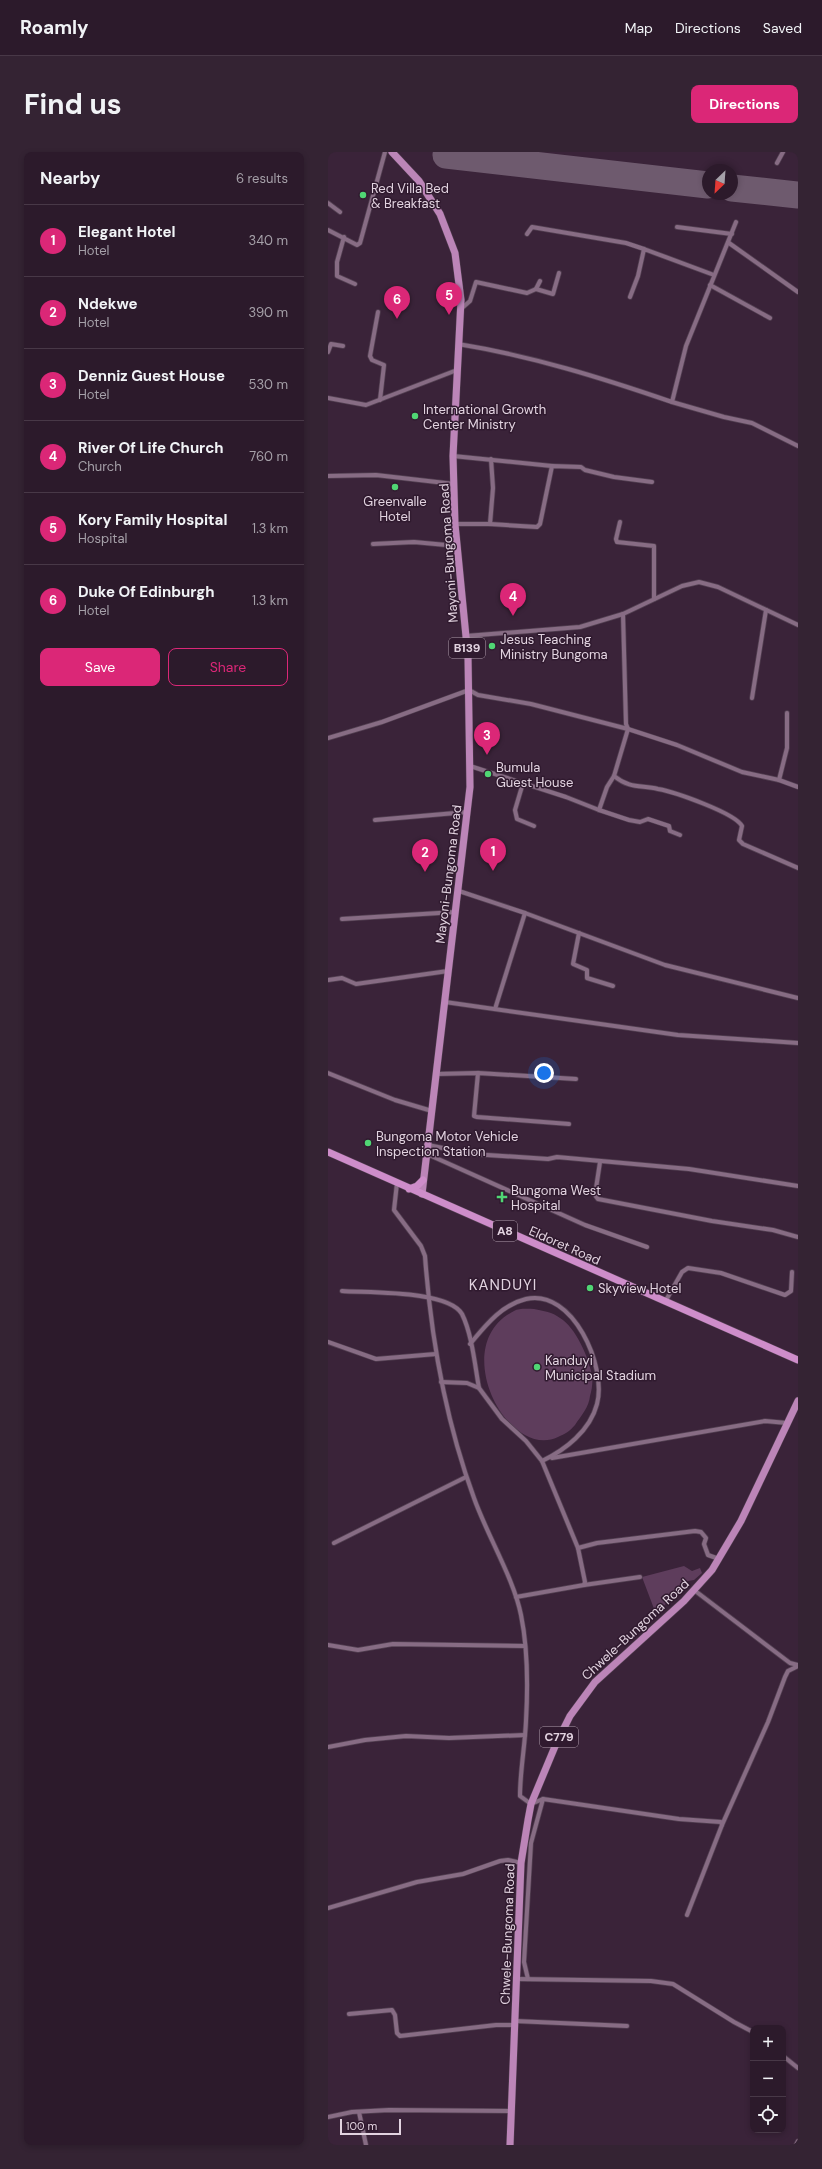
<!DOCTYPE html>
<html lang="en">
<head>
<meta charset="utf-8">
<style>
  :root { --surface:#2c1a2b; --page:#342333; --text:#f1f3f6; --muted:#a6a1a9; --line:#483847; --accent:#db2777 }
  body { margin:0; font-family:"DM Sans",sans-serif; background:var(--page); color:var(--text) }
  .controls { position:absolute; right:12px; bottom:12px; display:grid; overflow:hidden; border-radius:8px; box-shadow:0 2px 6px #0003 }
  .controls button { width:36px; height:36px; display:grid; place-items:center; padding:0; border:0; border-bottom:1px solid var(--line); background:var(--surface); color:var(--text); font:20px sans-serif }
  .compass { position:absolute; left:374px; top:12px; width:36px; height:36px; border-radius:50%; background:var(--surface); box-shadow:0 2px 6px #0003; rotate:205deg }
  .scale { position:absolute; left:12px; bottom:10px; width:61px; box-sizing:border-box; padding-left:4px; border:2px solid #e2d3e0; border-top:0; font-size:11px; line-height:14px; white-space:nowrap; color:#e2d3e0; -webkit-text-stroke:3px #301a2f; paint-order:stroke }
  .you { position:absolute; left:216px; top:921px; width:14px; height:14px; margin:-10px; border:3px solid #fff; border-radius:50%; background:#1a73e8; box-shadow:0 0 0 6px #1a73e833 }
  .badge { display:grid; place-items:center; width:26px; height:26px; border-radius:50%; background:var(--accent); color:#fff; font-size:13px; font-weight:700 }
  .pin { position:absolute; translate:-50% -33px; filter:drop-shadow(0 1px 2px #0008) }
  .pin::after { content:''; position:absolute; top:21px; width:14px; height:12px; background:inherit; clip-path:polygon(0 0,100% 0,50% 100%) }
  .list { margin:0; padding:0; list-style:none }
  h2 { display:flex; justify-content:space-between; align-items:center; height:52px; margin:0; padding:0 16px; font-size:17px }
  h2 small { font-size:13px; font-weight:400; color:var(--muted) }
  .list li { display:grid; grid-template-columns:26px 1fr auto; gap:12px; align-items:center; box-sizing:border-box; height:72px; padding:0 16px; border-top:1px solid var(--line) }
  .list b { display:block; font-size:15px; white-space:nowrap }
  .list p { margin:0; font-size:13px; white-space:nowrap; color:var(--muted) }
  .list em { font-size:13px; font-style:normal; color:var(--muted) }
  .actions { display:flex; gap:8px; padding:12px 16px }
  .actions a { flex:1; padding:9px 0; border:1px solid var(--accent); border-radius:8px; text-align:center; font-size:14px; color:var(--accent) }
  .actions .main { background:var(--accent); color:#fff }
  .icon { flex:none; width:22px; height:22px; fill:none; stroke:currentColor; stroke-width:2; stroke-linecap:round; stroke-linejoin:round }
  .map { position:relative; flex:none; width:470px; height:1993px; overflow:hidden; border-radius:8px }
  header { display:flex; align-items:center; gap:24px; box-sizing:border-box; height:56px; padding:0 20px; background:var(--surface); border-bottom:1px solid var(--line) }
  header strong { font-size:19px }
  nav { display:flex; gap:22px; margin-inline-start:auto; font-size:14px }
  .intro { display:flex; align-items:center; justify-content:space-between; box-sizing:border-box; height:96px; padding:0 24px }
  h1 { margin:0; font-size:28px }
  .button { padding:10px 18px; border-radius:8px; background:var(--accent); color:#fff; font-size:14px; font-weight:700 }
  main { display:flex; gap:24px; padding:0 24px }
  aside { flex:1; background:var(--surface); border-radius:8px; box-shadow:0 2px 6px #0003 }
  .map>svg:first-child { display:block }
  .green { fill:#5e3d5c }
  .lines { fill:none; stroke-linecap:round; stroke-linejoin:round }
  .runway { stroke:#6e5a6e; stroke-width:27 }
  .minor-casing { stroke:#534052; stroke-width:5.5 }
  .primary-casing { stroke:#534052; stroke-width:8 }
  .trunk-casing { stroke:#534052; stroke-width:8 }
  .minor { stroke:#876c84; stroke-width:4 }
  .primary { stroke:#bc85b8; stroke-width:7 }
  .trunk { stroke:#ce8dca; stroke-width:7 }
  .poi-dot { fill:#50d674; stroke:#301a2f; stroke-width:1.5 }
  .labels { text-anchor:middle; stroke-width:3; stroke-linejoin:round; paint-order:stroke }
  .shield { fill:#301a2f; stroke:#ad9cab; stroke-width:1 }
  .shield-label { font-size:12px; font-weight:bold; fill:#e2d3e0 }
  .poi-label { font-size:13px; fill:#e2d3e0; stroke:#301a2f; text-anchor:start }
  .street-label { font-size:13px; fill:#e2d3e0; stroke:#301a2f }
  .quarter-label { font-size:15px; letter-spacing:1px; fill:#e2d3e0; stroke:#301a2f }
</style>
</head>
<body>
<header>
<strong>Roamly</strong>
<nav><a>Map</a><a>Directions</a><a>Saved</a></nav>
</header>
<div class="intro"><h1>Find us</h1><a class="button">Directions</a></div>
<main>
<aside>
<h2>Nearby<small>6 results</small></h2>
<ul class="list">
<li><span class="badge">1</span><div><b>Elegant Hotel</b><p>Hotel</p></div><em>340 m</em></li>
<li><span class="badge">2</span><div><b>Ndekwe</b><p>Hotel</p></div><em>390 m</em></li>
<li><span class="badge">3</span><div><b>Denniz Guest House</b><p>Hotel</p></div><em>530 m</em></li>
<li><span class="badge">4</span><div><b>River Of Life Church</b><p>Church</p></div><em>760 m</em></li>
<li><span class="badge">5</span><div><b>Kory Family Hospital</b><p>Hospital</p></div><em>1.3 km</em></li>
<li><span class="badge">6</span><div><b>Duke Of Edinburgh</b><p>Hotel</p></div><em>1.3 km</em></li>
</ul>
<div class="actions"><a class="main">Save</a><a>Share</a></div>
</aside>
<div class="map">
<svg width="470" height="1993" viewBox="0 0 470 1993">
  <rect width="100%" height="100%" fill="#3a2339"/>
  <g class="green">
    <path d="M 206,1157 C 216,1159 224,1160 232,1166 C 248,1176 260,1204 264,1223 C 265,1229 264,1238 262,1244 C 261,1255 253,1264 247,1273 C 242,1279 237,1282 230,1285 C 179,1309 119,1192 186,1159 C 191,1156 200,1157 206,1157 Z"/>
    <path d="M 356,1414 L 364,1419 L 372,1416 L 374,1421 L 366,1428 L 360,1429 L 328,1462 L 314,1425 Z"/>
  </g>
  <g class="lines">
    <g class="runway">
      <path d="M 118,3 L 380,33"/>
      <path d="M 404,36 L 470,43"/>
    </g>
    <g class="minor-casing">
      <g id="minor">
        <path d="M 449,11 L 455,0"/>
        <path d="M 0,51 L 12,60"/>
        <path d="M 349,75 L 404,82"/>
        <path d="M 0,78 L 29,93 L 32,91 L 57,0"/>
        <path d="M 199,82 L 204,75 L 298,91 L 316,97"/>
        <path d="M 16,85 L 9,110 L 9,124 L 27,132"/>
        <path d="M 401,91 L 470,140"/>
        <path d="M 382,133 L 442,166"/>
        <path d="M 208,137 L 225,142 L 231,121"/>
        <path d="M 302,145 L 310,124 L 316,97 L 386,123"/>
        <path d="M 134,156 L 142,149 L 148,130 L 199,141 L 208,137 L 212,129"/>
        <path d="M 50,160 L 42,204 L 44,208 L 56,213 L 52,248"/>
        <path d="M 130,192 C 204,204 274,226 344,250 L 358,194 L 408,70"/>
        <path d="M 0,200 L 3,192 L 15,194"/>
        <path d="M 0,246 L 38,253 L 129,218"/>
        <path d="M 344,250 L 396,265 L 424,271 L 470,294"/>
        <path d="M 125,304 L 224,314"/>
        <path d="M 0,324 L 48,323 L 126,332"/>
        <path d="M 292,370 L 288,387 L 289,390 L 326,394 L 326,447"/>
        <path d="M 127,372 L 162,372 L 209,375 L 212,372 L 224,314 L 253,315 L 257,318 L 286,325 L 324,330"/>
        <path d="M 162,372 L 165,336 L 163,307"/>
        <path d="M 45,392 L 86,390 L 129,394"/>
        <path d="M 138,484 L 252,475 L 295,462 L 354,434 L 371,430 L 390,435 L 470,473"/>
        <path d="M 424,546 L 438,458"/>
        <path d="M 0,586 L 54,570 L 141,538 L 150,543 L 203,552 L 300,577 L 349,593 L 414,620 L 451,628 L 470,635"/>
        <path d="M 142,614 L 238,645 L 271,658 L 279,635 L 286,624 L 300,577 L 298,572 L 295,462"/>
        <path d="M 286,624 C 302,637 313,633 330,637 C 347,640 407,661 414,674 L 411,688 L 415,692 L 470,716"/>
        <path d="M 451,628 L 459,596 L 459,561"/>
        <path d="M 195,631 L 187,658 L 189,667 L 206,674"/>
        <path d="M 271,658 L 301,668 L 312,670 L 320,667 L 341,674 L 342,679 L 352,683"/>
        <path d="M 47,668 L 139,660"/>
        <path d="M 131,739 L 197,761 L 337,813 L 470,846"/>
        <path d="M 14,767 L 127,760"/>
        <path d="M 251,781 L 245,812 L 259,818 L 259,826 L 285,834"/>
        <path d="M 0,828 L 14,826 L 28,832 L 120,819"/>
        <path d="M 117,850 L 350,883 L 470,891"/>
        <path d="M 167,857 L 197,761"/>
        <path d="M 0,921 L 67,948 L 104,959"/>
        <path d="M 150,921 L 146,964 L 149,965 L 241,972"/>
        <path d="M 108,922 L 150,921 L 248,927"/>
        <path d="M 100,993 L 144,1002 L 220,1007 L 229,1005 L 361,1017 L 470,1034"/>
        <path d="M 99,1002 L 257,1073 L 319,1095"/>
        <path d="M 272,1010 L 267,1043 L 270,1047 L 384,1069 L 445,1078 L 470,1085"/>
        <path d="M 69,1031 L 66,1058 L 93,1094 L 97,1104 C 103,1187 117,1267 146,1346 C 159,1383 186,1427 193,1463 C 200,1497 200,1534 198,1569 C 197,1594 192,1619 192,1644 L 203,1652 L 215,1647 L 351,1667 L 393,1670 L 394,1673 L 359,1763"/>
        <path d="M 14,1139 C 40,1141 120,1138 134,1162 C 144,1182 147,1214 151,1236"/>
        <path d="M 337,1150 L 354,1120 L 360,1116 L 393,1121 L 457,1143 L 463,1139 L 464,1120"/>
        <path d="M 0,1190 L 48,1207 L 108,1202"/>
        <path d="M 142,1192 C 157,1174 173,1153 198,1147 C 245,1136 279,1215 269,1252 C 262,1279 237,1298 214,1309"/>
        <path d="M 113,1230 L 139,1231 L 151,1236 L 174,1267 L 198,1289 L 214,1309 L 250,1396 L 257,1430 L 256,1433 L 188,1445"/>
        <path d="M 224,1306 L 437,1269 L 459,1271"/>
        <path d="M 6,1391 L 138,1325"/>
        <path d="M 250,1396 L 269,1391 L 367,1379 L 373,1380 L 378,1386 L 376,1392 L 380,1403 L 391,1407"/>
        <path d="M 256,1433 L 312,1425"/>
        <path d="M 366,1438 L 462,1511 L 470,1513"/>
        <path d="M 0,1493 L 30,1498 L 65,1492 L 197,1494"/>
        <path d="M 0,1595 L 37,1588 L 78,1584 L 121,1586 L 197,1583"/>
        <path d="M 394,1673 L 440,1570 L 457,1525 L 460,1519 L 470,1514"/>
        <path d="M 0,1756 L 89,1730 L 135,1722 L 172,1709 L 180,1708 L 193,1711"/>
        <path d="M 189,1827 L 323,1829 L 345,1832 L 406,1870 L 425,1880"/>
        <path d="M 200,1827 L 196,1810 L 203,1691 L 215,1647"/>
        <path d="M 21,1862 L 64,1858 L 67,1863 L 69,1881 L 72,1884 L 168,1873 L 187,1873"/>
        <path d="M 187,1869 L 299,1874"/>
        <path d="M 455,1904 L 470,1916"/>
        <path d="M 31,1960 L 38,1993"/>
        <path d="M 0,1965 L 24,1960 L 61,1958 L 184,1959"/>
        <path d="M 468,1993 L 470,1989"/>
      </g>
    </g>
    <g class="primary-casing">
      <g id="primary">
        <path d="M 64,0 L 91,29 L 112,62 L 127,101 L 133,148 L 125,304 L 127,372 L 140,505 L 142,635 L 94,1042"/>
        <path d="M 182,1993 L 193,1711 L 200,1668 L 203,1652 L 228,1592 L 242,1564 L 267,1530 L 356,1449 L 384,1418 L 413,1369 L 470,1249"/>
      </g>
    </g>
    <g class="trunk-casing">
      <g id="trunk">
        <path d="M 0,1000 L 470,1208"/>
        <path d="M 81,1037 L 89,1034 L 95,1028"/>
      </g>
    </g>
    <use href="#minor" class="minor"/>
    <use href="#primary" class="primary"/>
    <use href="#trunk" class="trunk"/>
  </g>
  <g class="poi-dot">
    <circle cx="35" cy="43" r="4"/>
    <circle cx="87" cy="264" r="4"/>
    <circle cx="67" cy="335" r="4"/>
    <circle cx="164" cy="494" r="4"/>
    <circle cx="160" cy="622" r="4"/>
    <circle cx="40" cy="991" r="4"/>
    <path d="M172 1039h4v4h4v4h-4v4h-4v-4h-4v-4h4z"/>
    <circle cx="262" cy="1136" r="4"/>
    <circle cx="209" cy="1215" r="4"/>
  </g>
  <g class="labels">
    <g class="shield">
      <rect x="121" y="486" width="36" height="20" rx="3"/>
      <rect x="165" y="1069" width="24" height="20" rx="3"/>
      <rect x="212" y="1575" width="38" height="20" rx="3"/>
    </g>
    <g class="shield-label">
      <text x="139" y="500">B139</text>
      <text x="177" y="1083">A8</text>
      <text x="231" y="1589">C779</text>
    </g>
    <g class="poi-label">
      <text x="43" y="41">Red Villa Bed<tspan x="43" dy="15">&amp; Breakfast</tspan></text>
      <text x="95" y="262">International Growth<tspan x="95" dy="15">Center Ministry</tspan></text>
      <text x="67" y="354" text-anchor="middle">Greenvalle<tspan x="67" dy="15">Hotel</tspan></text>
      <text x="172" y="492">Jesus Teaching<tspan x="172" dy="15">Ministry Bungoma</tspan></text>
      <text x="168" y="620">Bumula<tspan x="168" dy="15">Guest House</tspan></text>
      <text x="48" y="989">Bungoma Motor Vehicle<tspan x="48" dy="15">Inspection Station</tspan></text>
      <text x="183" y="1043">Bungoma West<tspan x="183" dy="15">Hospital</tspan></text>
      <text x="270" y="1141">Skyview Hotel</text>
      <text x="217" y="1213">Kanduyi<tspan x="217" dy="15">Municipal Stadium</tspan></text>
    </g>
    <g class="street-label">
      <text transform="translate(120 401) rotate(-94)" y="5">Mayoni-Bungoma Road</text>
      <text transform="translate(120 722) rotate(-83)" y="5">Mayoni-Bungoma Road</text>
      <text transform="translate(237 1093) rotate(24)" y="5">Eldoret Road</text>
      <text transform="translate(307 1477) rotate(-43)" y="5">Chwele-Bungoma Road</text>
      <text transform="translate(179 1782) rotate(-88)" y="5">Chwele-Bungoma Road</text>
    </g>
    <g class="quarter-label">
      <text x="175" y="1138">KANDUYI</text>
    </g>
  </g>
</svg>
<div class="controls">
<button>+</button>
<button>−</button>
<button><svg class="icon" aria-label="locate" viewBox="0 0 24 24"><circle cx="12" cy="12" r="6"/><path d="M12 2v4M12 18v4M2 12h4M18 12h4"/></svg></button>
</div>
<svg class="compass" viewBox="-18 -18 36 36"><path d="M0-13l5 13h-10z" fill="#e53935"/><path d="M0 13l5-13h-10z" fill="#a6a1a9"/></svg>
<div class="scale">100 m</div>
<div class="you"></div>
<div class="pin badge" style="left:165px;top:719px">1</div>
<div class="pin badge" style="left:97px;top:720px">2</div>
<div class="pin badge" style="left:159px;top:603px">3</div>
<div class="pin badge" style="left:185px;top:464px">4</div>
<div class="pin badge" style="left:121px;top:163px">5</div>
<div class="pin badge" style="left:69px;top:167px">6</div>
</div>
</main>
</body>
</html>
